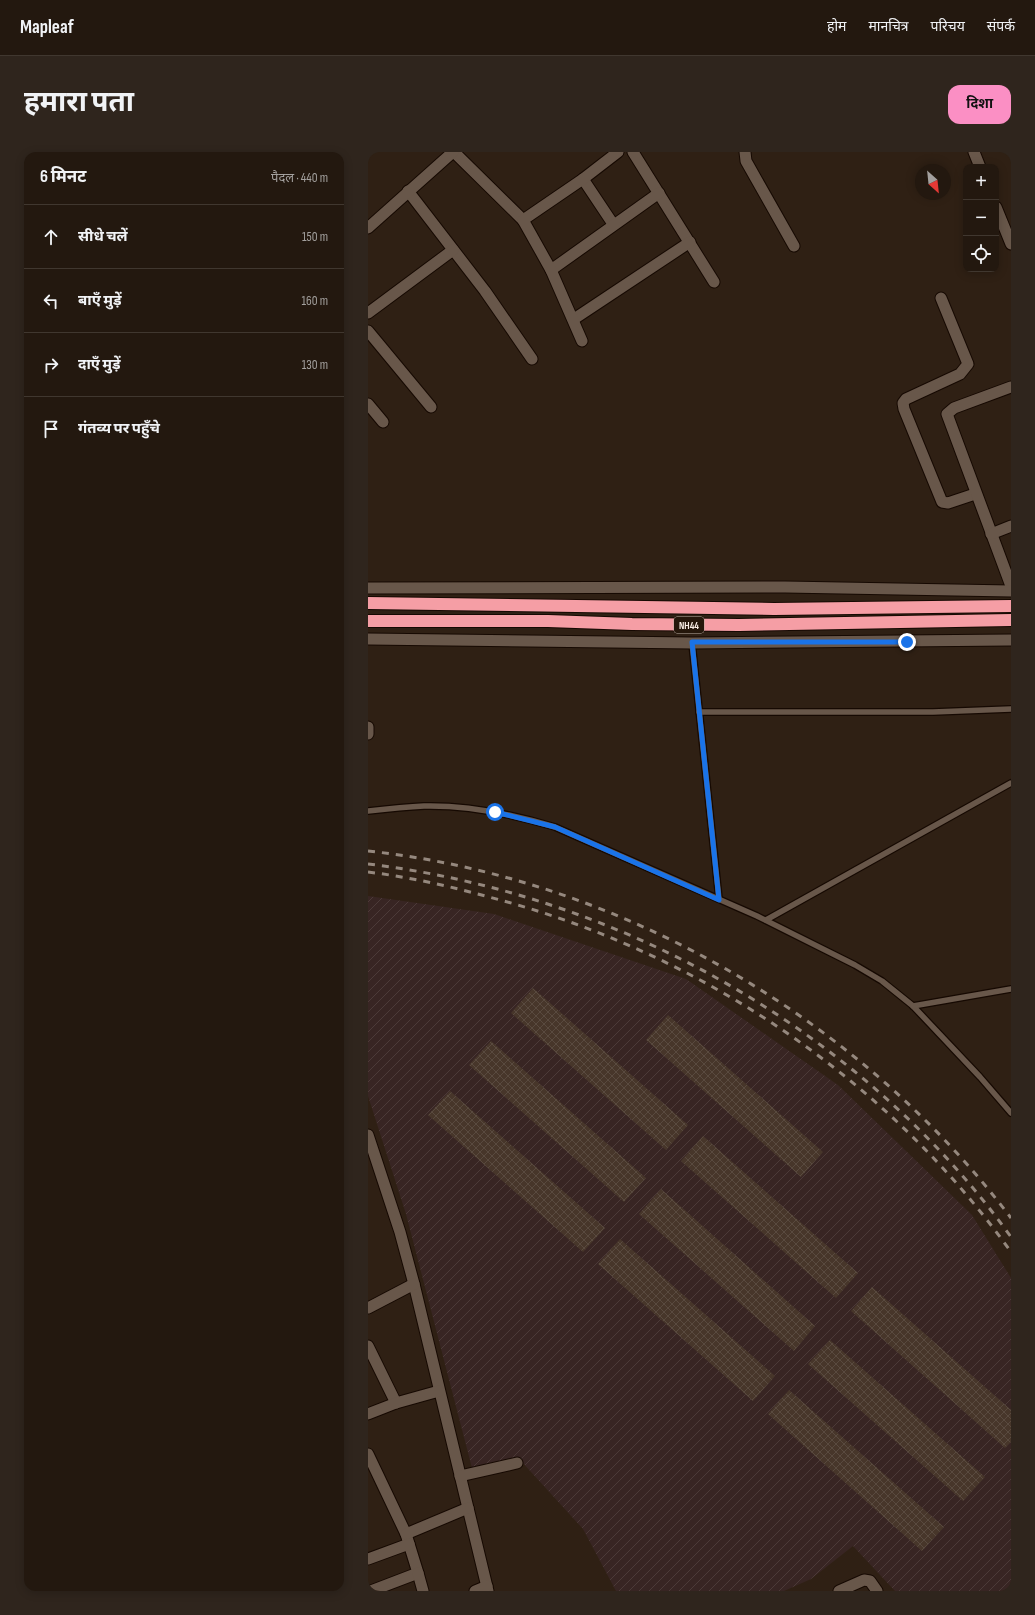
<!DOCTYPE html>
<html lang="hi">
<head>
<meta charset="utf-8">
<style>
  :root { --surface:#23180f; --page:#2f251d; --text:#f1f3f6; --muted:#a3a09e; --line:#40372f; --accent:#fb8fc4 }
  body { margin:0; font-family:"Sofia Sans Condensed","Noto Sans Devanagari",sans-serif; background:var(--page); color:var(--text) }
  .controls { position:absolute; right:12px; top:12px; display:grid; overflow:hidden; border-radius:8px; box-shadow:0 2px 10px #0003 }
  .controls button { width:36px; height:36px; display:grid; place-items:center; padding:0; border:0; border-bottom:1px solid var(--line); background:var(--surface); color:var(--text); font:20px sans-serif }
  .compass { position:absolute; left:547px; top:12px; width:36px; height:36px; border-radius:50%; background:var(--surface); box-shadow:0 2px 10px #0003; rotate:153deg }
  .stop { position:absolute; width:12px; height:12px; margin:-9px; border:3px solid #1a73e8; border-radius:50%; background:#fff }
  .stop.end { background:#1a73e8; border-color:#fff; box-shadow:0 1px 4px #0008 }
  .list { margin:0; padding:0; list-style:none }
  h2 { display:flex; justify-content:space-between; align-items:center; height:52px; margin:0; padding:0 16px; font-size:17px }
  h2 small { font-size:13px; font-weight:400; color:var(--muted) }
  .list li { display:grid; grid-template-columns:26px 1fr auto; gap:12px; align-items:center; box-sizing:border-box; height:64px; padding:0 16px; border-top:1px solid var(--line) }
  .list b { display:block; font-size:15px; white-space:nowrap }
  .list em { font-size:13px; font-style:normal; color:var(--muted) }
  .icon { flex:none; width:22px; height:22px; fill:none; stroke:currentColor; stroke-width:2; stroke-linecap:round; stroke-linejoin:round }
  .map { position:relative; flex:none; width:643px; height:1439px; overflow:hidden; border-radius:12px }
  header { display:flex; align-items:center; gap:24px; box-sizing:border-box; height:56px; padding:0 20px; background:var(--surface); border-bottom:1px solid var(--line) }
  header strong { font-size:19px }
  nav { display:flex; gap:22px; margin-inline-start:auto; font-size:14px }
  .intro { display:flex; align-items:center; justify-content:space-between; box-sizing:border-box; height:96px; padding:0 24px }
  h1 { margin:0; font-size:28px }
  .button { padding:10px 18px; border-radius:12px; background:var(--accent); color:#111; font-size:14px; font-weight:700 }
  main { display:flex; gap:24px; padding:0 24px }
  aside { flex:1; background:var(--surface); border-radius:12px; box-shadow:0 2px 10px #0003 }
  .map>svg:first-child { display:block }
  .industrial { fill:url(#industrial-furrows) }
  .building { fill:url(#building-cross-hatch) }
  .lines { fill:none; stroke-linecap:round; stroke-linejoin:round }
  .lane-casing { stroke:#160902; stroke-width:8 }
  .street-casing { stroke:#160902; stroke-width:13 }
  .highway-casing { stroke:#160902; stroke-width:14 }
  .lane { stroke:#68574a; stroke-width:5.5 }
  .street { stroke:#68574a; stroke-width:11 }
  .highway { stroke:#f59ea5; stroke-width:12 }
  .rail { stroke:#95887e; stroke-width:3; stroke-dasharray:7 7; stroke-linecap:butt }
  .route { stroke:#1a73e8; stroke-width:5 }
  .labels { text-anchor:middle; stroke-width:3; stroke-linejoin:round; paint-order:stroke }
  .shield { fill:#25170b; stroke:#b9aea4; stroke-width:1 }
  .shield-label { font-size:10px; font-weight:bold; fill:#f9eee6 }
</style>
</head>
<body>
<header>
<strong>Mapleaf</strong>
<nav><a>होम</a><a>मानचित्र</a><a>परिचय</a><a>संपर्क</a></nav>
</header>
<div class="intro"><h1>हमारा पता</h1><a class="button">दिशा</a></div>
<main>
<aside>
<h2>6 मिनट<small>पैदल · 440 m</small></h2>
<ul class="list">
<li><svg class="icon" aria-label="ahead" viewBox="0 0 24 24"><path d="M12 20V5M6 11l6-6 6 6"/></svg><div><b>सीधे चलें</b></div><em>150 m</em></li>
<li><svg class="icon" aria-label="left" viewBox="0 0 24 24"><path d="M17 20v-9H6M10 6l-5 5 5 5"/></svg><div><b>बाएँ मुड़ें</b></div><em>160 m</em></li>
<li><svg class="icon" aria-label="right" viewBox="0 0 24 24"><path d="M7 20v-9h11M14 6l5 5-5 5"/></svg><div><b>दाएँ मुड़ें</b></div><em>130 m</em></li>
<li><svg class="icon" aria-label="arrive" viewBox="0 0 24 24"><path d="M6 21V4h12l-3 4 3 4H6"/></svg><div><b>गंतव्य पर पहुँचे</b></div></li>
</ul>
</aside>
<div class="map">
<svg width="643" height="1439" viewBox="0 0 643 1439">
  <defs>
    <pattern id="industrial-furrows" width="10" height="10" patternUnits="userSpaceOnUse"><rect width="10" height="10" fill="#382523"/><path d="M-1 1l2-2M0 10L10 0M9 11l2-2" fill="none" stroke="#4c3a38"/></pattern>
    <pattern id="building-cross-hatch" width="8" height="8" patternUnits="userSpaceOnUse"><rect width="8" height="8" fill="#47362a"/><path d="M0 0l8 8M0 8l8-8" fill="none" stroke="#594a3f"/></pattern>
  </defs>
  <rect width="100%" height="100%" fill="#2f2014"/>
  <path class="industrial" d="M 0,744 L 126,762 L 318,827 L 470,933 L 604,1063 L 643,1126 L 643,1439 L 527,1439 L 485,1394 L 443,1427 L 416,1439 L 248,1439 L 215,1377 L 153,1309 L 104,1316 L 38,1062 L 0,944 Z"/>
  <g class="building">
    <path d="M 165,836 L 320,973 L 298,998 L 143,861 Z"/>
    <path d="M 300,863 L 455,1000 L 433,1025 L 278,888 Z"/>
    <path d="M 123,889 L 278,1026 L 256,1050 L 101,913 Z"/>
    <path d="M 82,939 L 237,1076 L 215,1100 L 60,963 Z"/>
    <path d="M 335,984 L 490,1121 L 468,1146 L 313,1009 Z"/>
    <path d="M 293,1037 L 447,1174 L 426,1199 L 271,1062 Z"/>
    <path d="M 252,1087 L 407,1224 L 385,1249 L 230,1112 Z"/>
    <path d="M 504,1135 L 643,1258 L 643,1290 L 637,1296 L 483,1159 Z"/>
    <path d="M 462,1188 L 617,1325 L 595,1349 L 440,1212 Z"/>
    <path d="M 421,1238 L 576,1375 L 554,1399 L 400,1262 Z"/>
  </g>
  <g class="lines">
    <g class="lane-casing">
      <g id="lane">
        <path d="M 324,491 L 351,747"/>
        <path d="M 331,560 L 565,560 L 643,557"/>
        <path d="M 0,659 C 18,657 37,655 56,654 C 100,653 144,662 187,675 L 389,764 L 487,813 L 514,829 L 545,854 L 612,925 L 643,961"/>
        <path d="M 398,768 L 643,631"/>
        <path d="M 545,854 L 643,837"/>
      </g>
    </g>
    <g class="street-casing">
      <g id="street">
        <path d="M 86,0 L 155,68"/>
        <path d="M 265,0 L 346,130"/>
        <path d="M 377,0 L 378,9 L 426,94"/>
        <path d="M 606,0 L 612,15"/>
        <path d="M 215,27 L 245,72"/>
        <path d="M 40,39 L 117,139 L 164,207"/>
        <path d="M 628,55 L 643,92"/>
        <path d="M 0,76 L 85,0"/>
        <path d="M 183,118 L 291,41"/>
        <path d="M 573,146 L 600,212 L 592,222 L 538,247 L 535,251 L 536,257 L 574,350 L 580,351 L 607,342"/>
        <path d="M 0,161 L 85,98"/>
        <path d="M 206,167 L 322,90"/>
        <path d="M 0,179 L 63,255"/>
        <path d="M 214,189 L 183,118 L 155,68 L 215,27 L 250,0"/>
        <path d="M 643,235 L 586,256 L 579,262 L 643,434"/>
        <path d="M 0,252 L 15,270"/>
        <path d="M 623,382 L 643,374"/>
        <path d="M 0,436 L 417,435 L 643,439"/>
        <path d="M 0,487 L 324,491 L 643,488"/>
        <path d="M 0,575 L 0,582"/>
        <path d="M 0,983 L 32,1080 L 46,1132 L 120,1439"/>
        <path d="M 0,1156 L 46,1132"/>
        <path d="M 0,1194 L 28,1251"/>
        <path d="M 0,1262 L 28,1251 L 71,1239"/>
        <path d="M 0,1302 L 38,1382 L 50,1421 L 3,1439"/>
        <path d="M 92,1324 L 149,1311"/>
        <path d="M 38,1382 L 100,1356"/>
        <path d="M 0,1407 L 41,1392"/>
        <path d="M 50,1421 L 55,1439"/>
        <path d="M 107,1439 L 119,1434"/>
        <path d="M 471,1439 L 496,1428 L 502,1429 L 509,1439"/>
      </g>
    </g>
    <g class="highway-casing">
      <g id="highway">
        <path d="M 0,451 L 406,457 L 643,454"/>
        <path d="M 0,469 L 180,469 L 264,472 L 371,473 L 643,468"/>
      </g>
    </g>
    <use href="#lane" class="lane"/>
    <use href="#street" class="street"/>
    <use href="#highway" class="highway"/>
    <g class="rail">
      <path d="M 0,699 C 250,726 491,865 643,1066"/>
      <path d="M 0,712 C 251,742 495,879 643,1085"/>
      <path d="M 0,720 C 41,725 81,734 121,745 C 329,799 518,925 643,1100"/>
    </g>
  </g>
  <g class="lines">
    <path class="route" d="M 127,660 L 187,675 L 351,748 L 324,490 L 539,490"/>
  </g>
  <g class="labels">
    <rect class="shield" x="306" y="465" width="30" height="16" rx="3"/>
    <g class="shield-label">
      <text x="321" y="477">NH44</text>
    </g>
  </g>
</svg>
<div class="controls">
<button>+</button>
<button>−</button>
<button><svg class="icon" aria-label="locate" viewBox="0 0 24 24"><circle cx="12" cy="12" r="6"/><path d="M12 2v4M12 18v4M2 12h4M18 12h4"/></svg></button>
</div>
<svg class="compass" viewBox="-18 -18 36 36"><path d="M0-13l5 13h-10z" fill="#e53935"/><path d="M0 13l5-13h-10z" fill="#a3a09e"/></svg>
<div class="stop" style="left:127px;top:660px"></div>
<div class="stop end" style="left:539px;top:490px"></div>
</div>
</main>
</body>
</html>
